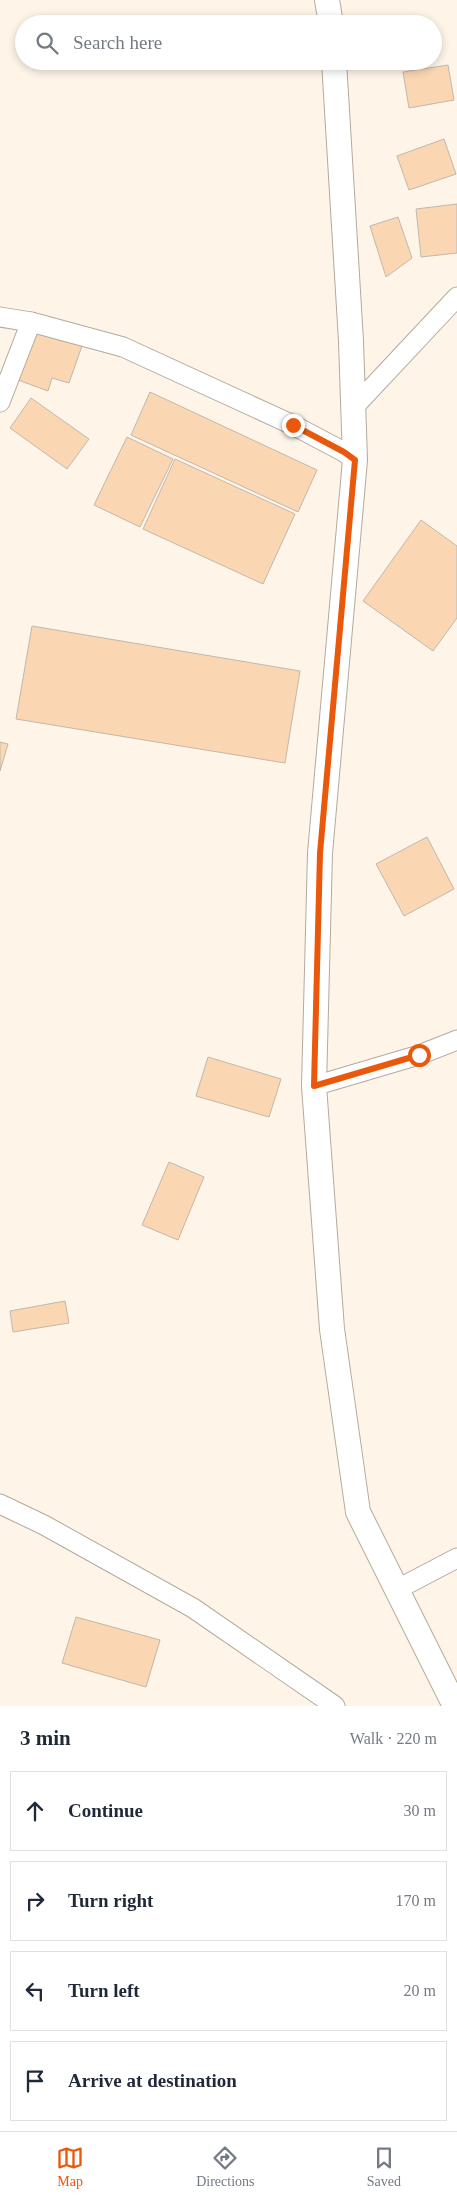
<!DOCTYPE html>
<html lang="en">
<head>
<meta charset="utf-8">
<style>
  :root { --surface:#fff; --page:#f2f2f3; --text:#1f2937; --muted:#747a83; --line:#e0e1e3; --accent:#ea580c }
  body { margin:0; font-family:"Times New Roman",serif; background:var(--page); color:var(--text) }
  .stop { position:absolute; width:15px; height:15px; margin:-11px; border:4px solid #ea580c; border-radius:50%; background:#fff }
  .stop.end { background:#ea580c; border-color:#fff; box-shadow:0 1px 5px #0008 }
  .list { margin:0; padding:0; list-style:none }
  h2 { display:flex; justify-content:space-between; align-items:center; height:65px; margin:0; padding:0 20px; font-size:21px }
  h2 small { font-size:16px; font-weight:400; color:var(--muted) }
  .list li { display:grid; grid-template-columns:32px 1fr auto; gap:15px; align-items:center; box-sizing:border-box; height:80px; margin:0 10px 10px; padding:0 10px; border:1px solid var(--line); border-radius:0px }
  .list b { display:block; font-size:19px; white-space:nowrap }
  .list em { font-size:16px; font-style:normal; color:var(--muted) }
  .icon { flex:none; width:28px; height:28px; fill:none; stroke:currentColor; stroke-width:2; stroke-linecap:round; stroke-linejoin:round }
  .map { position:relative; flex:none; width:457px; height:1706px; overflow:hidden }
  .search { position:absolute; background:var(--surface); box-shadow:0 2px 8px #0003; left:15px; right:15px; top:15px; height:55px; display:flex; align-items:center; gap:12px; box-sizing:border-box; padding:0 18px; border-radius:28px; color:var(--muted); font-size:19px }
  .sheet { height:425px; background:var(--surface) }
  nav { display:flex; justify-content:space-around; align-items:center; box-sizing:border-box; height:70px; border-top:1px solid var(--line); background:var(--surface); font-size:14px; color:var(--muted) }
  nav a { display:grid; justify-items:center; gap:2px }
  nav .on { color:var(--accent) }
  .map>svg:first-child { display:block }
  .building { fill:#fad6b2; stroke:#c2b7ac }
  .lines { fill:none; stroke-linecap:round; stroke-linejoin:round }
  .minor-casing { stroke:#b3aa9e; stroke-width:21 }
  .tertiary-casing { stroke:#b3aa9e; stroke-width:26 }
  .minor { stroke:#fff; stroke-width:19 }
  .tertiary { stroke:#fff; stroke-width:24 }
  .route { stroke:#ea580c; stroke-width:6 }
</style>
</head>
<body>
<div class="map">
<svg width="457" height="1706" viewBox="0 0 457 1706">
  <rect width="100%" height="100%" fill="#fef5e8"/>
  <g class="building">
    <path d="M 448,65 L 454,100 L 409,108 L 403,72 Z"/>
    <path d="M 444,139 L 456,174 L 409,190 L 397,156 Z"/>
    <path d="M 457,204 L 457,253 L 421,257 L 416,209 Z"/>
    <path d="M 398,217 L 412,258 L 386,277 L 370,226 Z"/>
    <path d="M 36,328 L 83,343 L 69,383 L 52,378 L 48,391 L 18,380 Z"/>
    <path d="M 150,392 L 317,470 L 298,512 L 131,435 Z"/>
    <path d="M 31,398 L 89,439 L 67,469 L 10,428 Z"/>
    <path d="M 127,437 L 173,459 L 140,527 L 94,505 Z"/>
    <path d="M 175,459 L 295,514 L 263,584 L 143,529 Z"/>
    <path d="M 421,520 L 457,546 L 457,618 L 433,651 L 363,601 Z"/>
    <path d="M 32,626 L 300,671 L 285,763 L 16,719 Z"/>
    <path d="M 0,742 L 8,744 L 0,771 Z"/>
    <path d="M 427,837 L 454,889 L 404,916 L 376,864 Z"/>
    <path d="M 208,1057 L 281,1079 L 269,1117 L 196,1096 Z"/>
    <path d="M 169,1162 L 204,1177 L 178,1240 L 142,1225 Z"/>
    <path d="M 65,1301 L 69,1323 L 13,1332 L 10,1311 Z"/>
    <path d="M 76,1617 L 160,1640 L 146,1687 L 62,1663 Z"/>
  </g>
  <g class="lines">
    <g class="minor-casing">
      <g id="minor">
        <path d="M 0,317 L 31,322 L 123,347 L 293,425 L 344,452 L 355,460"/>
        <path d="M 0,402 L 31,322"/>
        <path d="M 353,408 L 457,297"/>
        <path d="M 314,1086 L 419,1055 L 457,1040"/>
        <path d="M 0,1504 L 44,1525 L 193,1608 L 335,1706"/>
        <path d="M 396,1590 L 457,1558"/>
      </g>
    </g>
    <g class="tertiary-casing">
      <g id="tertiary">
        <path d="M 327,0 L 331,24"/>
        <path d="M 334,61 L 351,341 L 355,460 L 320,853 L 314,1086 L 332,1329 L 358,1512 L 455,1706"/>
      </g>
    </g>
    <use href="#minor" class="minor"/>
    <use href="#tertiary" class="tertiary"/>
  </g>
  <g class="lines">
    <path class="route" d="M 293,425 L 344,452 L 355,460 L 320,853 L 314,1086 L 419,1055"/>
  </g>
</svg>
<div class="stop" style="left:419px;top:1055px"></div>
<div class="stop end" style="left:293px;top:425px"></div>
<div class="search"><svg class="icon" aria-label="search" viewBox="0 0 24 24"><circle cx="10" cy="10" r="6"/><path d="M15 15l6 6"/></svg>Search here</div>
</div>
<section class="sheet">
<h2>3 min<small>Walk · 220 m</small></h2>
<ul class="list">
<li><svg class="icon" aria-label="ahead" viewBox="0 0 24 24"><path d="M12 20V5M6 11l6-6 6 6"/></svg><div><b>Continue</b></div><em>30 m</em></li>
<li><svg class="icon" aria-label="right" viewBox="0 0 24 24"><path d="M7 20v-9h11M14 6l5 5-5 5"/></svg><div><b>Turn right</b></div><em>170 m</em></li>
<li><svg class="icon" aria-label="left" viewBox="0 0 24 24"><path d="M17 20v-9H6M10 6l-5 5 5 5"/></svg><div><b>Turn left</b></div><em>20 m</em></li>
<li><svg class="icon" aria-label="arrive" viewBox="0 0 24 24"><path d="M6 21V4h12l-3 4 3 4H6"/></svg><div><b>Arrive at destination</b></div></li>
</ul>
</section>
<nav>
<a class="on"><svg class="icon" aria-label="map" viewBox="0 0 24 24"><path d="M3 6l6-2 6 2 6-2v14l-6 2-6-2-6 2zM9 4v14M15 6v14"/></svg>Map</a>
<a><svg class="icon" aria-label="directions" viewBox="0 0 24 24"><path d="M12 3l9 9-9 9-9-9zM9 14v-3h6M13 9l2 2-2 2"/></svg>Directions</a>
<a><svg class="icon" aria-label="saved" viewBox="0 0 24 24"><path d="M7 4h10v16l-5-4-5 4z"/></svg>Saved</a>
</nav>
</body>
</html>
